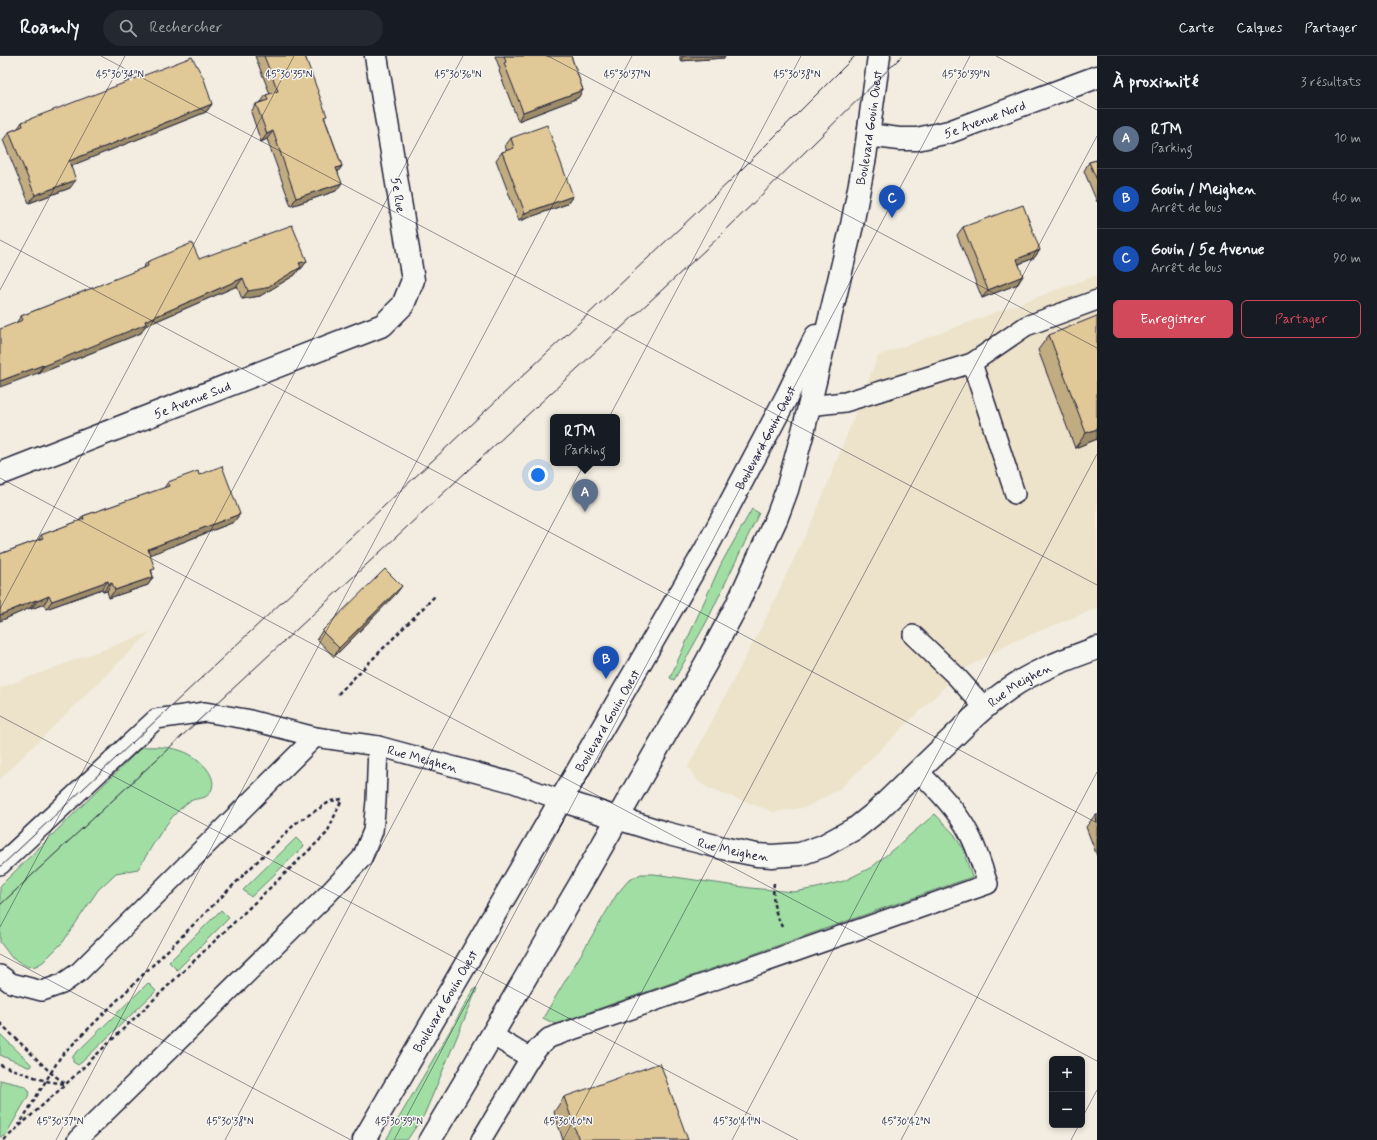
<!DOCTYPE html>
<html lang="fr">
<head>
<meta charset="utf-8">
<style>
  :root { --surface:#171b24; --page:#242831; --text:#f1f3f6; --muted:#9ea1a6; --line:#363941; --accent:#d1495b }
  body { margin:0; font-family:Mynerve,sans-serif; background:var(--page); color:var(--text) }
  .controls { position:absolute; right:12px; bottom:12px; display:grid; overflow:hidden; border-radius:6px; box-shadow:0 2px 6px #0003 }
  .controls button { width:36px; height:36px; display:grid; place-items:center; padding:0; border:0; border-bottom:1px solid var(--line); background:var(--surface); color:var(--text); font:20px sans-serif }
  .you { position:absolute; left:538px; top:419px; width:14px; height:14px; margin:-10px; border:3px solid #fff; border-radius:50%; background:#1a73e8; box-shadow:0 0 0 6px #1a73e833 }
  .badge { display:grid; place-items:center; width:26px; height:26px; border-radius:50%; background:var(--accent); color:#fff; font-size:13px; font-weight:700 }
  .pin { position:absolute; translate:-50% -33px; filter:drop-shadow(0 1px 2px #0008) }
  .pin::after { content:''; position:absolute; top:21px; width:14px; height:12px; background:inherit; clip-path:polygon(0 0,100% 0,50% 100%) }
  .popup { position:absolute; left:550px; top:358px; width:70px; height:52px; box-sizing:border-box; display:grid; place-content:center; border-radius:6px; background:var(--surface); filter:drop-shadow(0 1px 3px #0005); font-size:13px; white-space:nowrap; color:var(--muted) }
  .popup b { font-size:15px; color:var(--text) }
  .popup::after { content:''; position:absolute; left:50%; top:100%; margin-left:-8px; border:8px solid transparent; border-top-color:var(--surface) }
  .list { margin:0; padding:0; list-style:none }
  h2 { display:flex; justify-content:space-between; align-items:center; height:52px; margin:0; padding:0 16px; font-size:17px }
  h2 small { font-size:13px; font-weight:400; color:var(--muted) }
  .list li { display:grid; grid-template-columns:26px 1fr auto; gap:12px; align-items:center; box-sizing:border-box; height:60px; padding:0 16px; border-top:1px solid var(--line) }
  .list b { display:block; font-size:15px; white-space:nowrap }
  .list p { margin:0; font-size:13px; white-space:nowrap; color:var(--muted) }
  .list em { font-size:13px; font-style:normal; color:var(--muted) }
  .actions { display:flex; gap:8px; padding:12px 16px }
  .actions a { flex:1; padding:9px 0; border:1px solid var(--accent); border-radius:6px; text-align:center; font-size:14px; color:var(--accent) }
  .actions .main { background:var(--accent); color:#fff }
  .icon { flex:none; width:22px; height:22px; fill:none; stroke:currentColor; stroke-width:2; stroke-linecap:round; stroke-linejoin:round }
  .map { position:relative; flex:none; width:1097px; height:1084px; overflow:hidden }
  header { display:flex; align-items:center; gap:24px; box-sizing:border-box; height:56px; padding:0 20px; background:var(--surface); border-bottom:1px solid var(--line) }
  header strong { font-size:19px }
  nav { display:flex; gap:22px; margin-inline-start:auto; font-size:14px }
  .search { width:280px; height:36px; background:var(--page); display:flex; align-items:center; gap:10px; box-sizing:border-box; padding:0 14px; border-radius:22px; color:var(--muted); font-size:15px }
  main { display:flex }
  aside { flex:1; background:var(--surface) }
  .map>svg:first-child { display:block }
  .built { fill:#ede2ca }
  .green { fill:#a1dea4; stroke:#628070 }
  .lines { fill:none; stroke-linecap:round; stroke-linejoin:round }
  .lane-casing { stroke:#22223b; stroke-width:22 }
  .street-casing { stroke:#22223b; stroke-width:25 }
  .secondary-casing { stroke:#22223b; stroke-width:25 }
  .path { stroke:#22223b; stroke-width:2.5; stroke-dasharray:4 3; stroke-linecap:butt }
  .lane { stroke:#f6f6f2; stroke-width:19 }
  .street { stroke:#f6f6f2; stroke-width:22 }
  .secondary { stroke:#f6f6f2; stroke-width:22 }
  .tram { stroke:#22223b; stroke-width:1 }
  .wall { fill:#c1ac82; stroke:#22223b }
  .shaded-wall { fill:#9d8c6a; stroke:#22223b }
  .building { fill:#e0c897; stroke:#22223b }
  .ticks { fill:none; stroke:#22223b; stroke-width:1; stroke-opacity:0.45 }
  .labels { text-anchor:middle; stroke-width:3; stroke-linejoin:round; paint-order:stroke }
  .street-label { font-size:13px; fill:#22223b; stroke:#f6f6f2 }
  .ticks-label { font-size:10px; text-anchor:middle; fill:#22223b; stroke:#f6f6f2; stroke-width:3; stroke-linejoin:round; paint-order:stroke }
</style>
</head>
<body>
<header>
<strong>Roamly</strong>
<div class="search"><svg class="icon" aria-label="search" viewBox="0 0 24 24"><circle cx="10" cy="10" r="6"/><path d="M15 15l6 6"/></svg>Rechercher</div>
<nav><a>Carte</a><a>Calques</a><a>Partager</a></nav>
</header>
<main>
<div class="map">
<svg width="1097" height="1084" viewBox="0 0 1097 1084">
  <rect width="100%" height="100%" fill="#f2ede0"/>
  <filter id="ink" filterUnits="userSpaceOnUse"><feTurbulence type="fractalNoise" baseFrequency=".025" numOctaves="2"/><feDisplacementMap in="SourceGraphic" scale="8" xChannelSelector="R" yChannelSelector="G"/><feConvolveMatrix kernelMatrix="1 2 1 2 8 2 1 2 1" color-interpolation-filters="sRGB"/></filter>
  <g filter="url(#ink)">
    <g class="built">
      <path d="M 1097,219 L 1097,552 L 1012,586 L 961,615 L 841,732 L 807,751 L 774,756 L 708,732 L 698,725 L 688,711 L 766,562 L 818,452 L 878,300 Z"/>
      <path d="M 150,576 L 0,723 L 0,632 Z"/>
    </g>
    <g class="green">
      <path d="M 752,453 L 759,457 L 707,565 L 674,624 L 670,622 L 721,508 Z"/>
      <path d="M 143,691 C 168,690 190,692 207,713 C 212,720 215,727 211,735 C 205,746 195,740 187,747 C 166,763 152,791 138,813 L 116,817 L 98,834 L 63,886 L 43,906 L 36,910 L 28,911 L 12,902 L 0,886 L 0,830 L 139,694 Z"/>
      <path d="M 935,758 L 954,778 L 962,791 L 972,821 L 555,968 L 543,962 L 617,838 L 628,825 L 641,818 L 654,818 L 750,832 L 794,836 L 817,832 L 844,825 L 872,811 Z"/>
      <path d="M 296,782 L 304,790 L 251,841 L 243,834 Z"/>
      <path d="M 221,854 L 229,862 L 177,914 L 169,906 Z"/>
      <path d="M 148,927 L 156,935 L 82,1006 L 78,1009 L 73,1006 L 73,1000 Z"/>
      <path d="M 475,932 L 477,933 L 433,1038 L 424,1059 L 407,1084 L 386,1084 Z"/>
      <path d="M 0,978 L 31,1008 L 31,1011 L 28,1011 L 0,999 Z"/>
      <path d="M 0,1024 L 25,1030 L 28,1033 L 30,1037 L 5,1080 L 0,1081 Z"/>
    </g>
    <g class="lines">
      <g class="lane-casing">
        <g id="lane">
          <path d="M 972,307 L 1026,270 L 1097,244"/>
          <path d="M 808,350 L 845,346 L 972,307 L 1015,438"/>
          <path d="M 913,579 L 956,620 L 985,652"/>
          <path id="s1" d="M 0,809 L 156,663 L 205,656 L 246,663 L 315,681 L 378,690 L 514,727 L 560,744"/>
          <path d="M 0,919 L 11,927 L 42,935 L 62,928 L 79,916 L 315,681"/>
          <path d="M 492,979 L 530,1002"/>
          <path d="M 77,1084 L 325,841 L 362,802 L 373,775 L 376,745 L 378,690"/>
          <path d="M 481,1084 L 530,1002 L 539,991 L 549,982 L 988,828 C 981,808 975,785 963,767 C 951,748 934,731 918,715"/>
        </g>
      </g>
      <g class="street-casing">
        <g id="street">
          <path id="s2" d="M 869,79 L 899,83 L 917,83 L 949,76 L 1097,21"/>
          <path id="s3" d="M 0,418 L 383,269 L 403,249 L 413,224 L 376,0"/>
          <path id="s4" d="M 560,744 L 665,777 L 727,793 L 757,799 L 772,800 L 800,798 L 823,790 L 856,772 L 876,756 L 973,662 C 985,651 997,641 1010,632 C 1036,614 1067,603 1097,592"/>
        </g>
      </g>
      <g class="secondary-casing">
        <g id="secondary">
          <path id="s5" d="M 364,1084 L 706,493 L 787,340 L 816,280"/>
          <path id="s6" d="M 430,1084 L 464,1027 L 586,818 L 706,607 L 736,551 L 777,461 L 787,434 L 804,372 L 852,169 L 865,101 L 879,0"/>
        </g>
      </g>
      <g class="path">
        <path d="M 338,638 L 435,540"/>
        <path d="M 774,827 C 772,847 774,853 782,871"/>
        <path d="M 0,967 L 51,1017 L 66,1028"/>
        <path d="M 0,1009 L 46,1025 L 65,1028"/>
        <path d="M 4,1084 L 66,1028 L 327,777 L 342,743 L 331,745 L 296,767 L 61,1000 L 19,1069"/>
      </g>
      <use href="#lane" class="lane"/>
      <use href="#street" class="street"/>
      <use href="#secondary" class="secondary"/>
      <g class="tram">
        <path d="M 0,811 L 730,125 L 855,0"/>
        <path d="M 0,849 L 719,181 L 902,0"/>
      </g>
    </g>
    <g class="wall">
      <path d="M 255,0 L 305,0 L 325,63 L 342,110 L 338,116 L 336,135 L 291,150 L 267,83 L 261,86 L 251,56 L 256,48 L 261,46 L 266,39 L 270,38 Z"/>
      <path d="M 495,0 L 571,0 L 583,34 L 578,42 L 518,65 L 499,15 L 500,13 Z"/>
      <path d="M 680,0 L 726,0 L 724,2 L 680,5 Z"/>
      <path d="M 212,48 L 206,56 L 70,110 L 70,132 L 29,147 L 3,84 L 9,76 L 18,72 L 22,66 Z"/>
      <path d="M 511,82 L 573,140 L 567,148 L 519,165 L 496,104 L 502,96 L 507,95 L 505,90 Z"/>
      <path d="M 1097,104 L 1097,146 L 1084,115 L 1089,106 Z"/>
      <path d="M 963,171 L 1040,194 L 1034,202 L 1019,208 L 1018,228 L 982,242 L 957,179 Z"/>
      <path d="M 199,203 L 307,205 L 301,213 L 299,213 L 295,219 L 260,240 L 242,243 L 237,230 L 145,270 L 141,277 L 38,318 L 16,267 L 21,260 L 142,213 L 147,206 Z"/>
      <path d="M 1049,279 L 1097,383 L 1075,392 L 1038,294 Z"/>
      <path d="M 199,419 L 234,466 L 150,499 L 152,516 L 153,521 L 148,529 L 109,542 L 107,535 L 103,536 L 102,533 L 46,553 L 44,548 L 31,553 L 30,552 L 0,565 L 0,498 L 38,484 L 41,479 L 79,465 L 83,460 L 164,432 L 168,426 Z"/>
      <path d="M 396,538 L 334,601 L 317,583 L 322,575 Z"/>
      <path d="M 1097,758 L 1097,800 L 1086,771 L 1095,759 Z"/>
      <path d="M 564,1041 L 688,1084 L 563,1084 L 554,1056 Z"/>
    </g>
    <g class="shaded-wall">
      <path d="M 683,0 L 726,0 L 724,2 L 680,5 Z"/>
      <path d="M 583,34 L 578,42 L 518,65 L 523,56 Z"/>
      <path d="M 212,48 L 206,56 L 63,113 L 69,105 Z"/>
      <path d="M 273,75 L 267,83 L 261,86 L 267,78 Z"/>
      <path d="M 342,110 L 336,118 L 336,112 Z"/>
      <path d="M 76,124 L 70,132 L 29,147 L 35,139 Z"/>
      <path d="M 342,127 L 336,135 L 291,150 L 296,142 Z"/>
      <path d="M 573,140 L 567,148 L 519,165 L 525,157 Z"/>
      <path d="M 1040,194 L 1034,202 L 1011,211 L 1017,203 Z"/>
      <path d="M 307,205 L 301,213 L 299,213 L 295,219 L 260,240 L 242,243 L 248,235 L 299,207 Z"/>
      <path d="M 1023,220 L 1018,228 L 982,242 L 988,234 Z"/>
      <path d="M 243,222 L 237,230 L 145,270 L 141,277 L 38,318 L 44,310 L 145,265 Z"/>
      <path d="M 43,309 L 38,317 L 0,331 L 0,325 Z"/>
      <path d="M 1097,373 L 1097,383 L 1075,392 L 1086,377 Z"/>
      <path d="M 240,458 L 234,466 L 142,502 L 148,493 Z"/>
      <path d="M 153,521 L 148,529 L 109,542 L 115,534 Z"/>
      <path d="M 108,525 L 102,533 L 46,553 L 52,545 Z"/>
      <path d="M 112,527 L 107,535 L 103,536 L 109,528 Z"/>
      <path d="M 402,530 L 396,538 L 334,601 L 339,592 Z"/>
      <path d="M 49,540 L 44,548 L 31,553 L 37,545 Z"/>
      <path d="M 36,544 L 30,552 L 0,565 L 0,559 Z"/>
    </g>
    <g class="building">
      <path d="M 264,0 L 305,0 L 327,60 L 324,61 L 342,110 L 336,112 L 342,127 L 296,142 L 273,75 L 267,78 L 256,48 L 268,44 L 266,39 L 278,35 Z"/>
      <path d="M 504,0 L 571,0 L 583,34 L 523,56 L 504,7 L 506,6 Z"/>
      <path d="M 192,1 L 204,23 L 212,48 L 69,105 L 76,124 L 35,139 L 9,76 L 23,70 L 22,66 Z"/>
      <path d="M 547,69 L 573,140 L 525,157 L 502,96 L 514,92 L 511,82 Z"/>
      <path d="M 1097,104 L 1097,124 L 1089,106 Z"/>
      <path d="M 1023,149 L 1040,194 L 1017,203 L 1023,220 L 988,234 L 963,171 Z"/>
      <path d="M 292,169 L 307,205 L 299,207 L 301,211 L 266,232 L 248,235 L 243,222 L 145,265 L 146,268 L 44,310 L 43,309 L 0,325 L 0,273 L 23,264 L 21,260 L 148,210 L 147,206 L 192,187 L 199,203 Z"/>
      <path d="M 1097,260 L 1097,373 L 1086,377 L 1049,279 Z"/>
      <path d="M 222,410 L 240,458 L 148,493 L 155,513 L 151,514 L 153,521 L 115,534 L 112,527 L 109,528 L 108,525 L 52,545 L 49,540 L 37,545 L 36,544 L 0,559 L 0,498 L 43,482 L 41,479 L 84,463 L 83,460 L 169,430 L 168,426 L 198,415 L 199,419 Z"/>
      <path d="M 385,513 L 402,530 L 339,592 L 322,575 Z"/>
      <path d="M 1097,758 L 1097,766 L 1095,759 Z"/>
      <path d="M 660,1007 L 688,1084 L 579,1084 L 564,1041 Z"/>
    </g>
  </g>
  <path class="ticks" d="M 101,0 L 1097,529M 548,0 L 1097,292M 996,0 L 1097,54M 0,184 L 1097,767M 0,234 L 125,0M 0,422 L 1097,1005M 0,553 L 294,0M 0,660 L 798,1084M 0,871 L 463,0M 0,898 L 351,1084M 1082,1062 L 1097,1034M 56,1084 L 632,0M 225,1084 L 801,0M 394,1084 L 970,0M 563,1084 L 1097,80M 732,1084 L 1097,398M 901,1084 L 1097,716M 1071,1084 L 1079,1069"/>
  <g class="labels">
    <g class="street-label">
      <text dy="5" stroke="none"><textPath href="#s2" startOffset="119">5e Avenue Nord</textPath></text>
      <text dy="5" stroke="none"><textPath href="#s6" startOffset="1114">Boulevard Gouin Ouest</textPath></text>
      <text transform="translate(399 139) rotate(81)" y="5">5e Rue</text>
      <text dy="5" stroke="none"><textPath href="#s3" startOffset="206">5e Avenue Sud</textPath></text>
      <text dy="5" stroke="none"><textPath href="#s5" startOffset="809">Boulevard Gouin Ouest</textPath></text>
      <text dy="5" stroke="none"><textPath href="#s4" startOffset="528">Rue Meighen</textPath></text>
      <text dy="5" stroke="none"><textPath href="#s5" startOffset="485">Boulevard Gouin Ouest</textPath></text>
      <text dy="5" stroke="none"><textPath href="#s1" startOffset="486">Rue Meighen</textPath></text>
      <text dy="5" stroke="none"><textPath href="#s4" startOffset="180">Rue Meighen</textPath></text>
      <text dy="5" stroke="none"><textPath href="#s5" startOffset="161">Boulevard Gouin Ouest</textPath></text>
    </g>
  </g>
  <g class="ticks-label">
    <text x="120" y="22">45°30'34"N</text>
    <text x="289" y="22">45°30'35"N</text>
    <text x="458" y="22">45°30'36"N</text>
    <text x="627" y="22">45°30'37"N</text>
    <text x="797" y="22">45°30'38"N</text>
    <text x="966" y="22">45°30'39"N</text>
    <text x="60" y="1069">45°30'37"N</text>
    <text x="230" y="1069">45°30'38"N</text>
    <text x="399" y="1069">45°30'39"N</text>
    <text x="568" y="1069">45°30'40"N</text>
    <text x="737" y="1069">45°30'41"N</text>
    <text x="906" y="1069">45°30'42"N</text>
  </g>
</svg>
<div class="controls">
<button>+</button>
<button>−</button>
</div>
<div class="you"></div>
<div class="pin badge" style="left:585px;top:456px;background:#5c6f8a">A</div>
<div class="popup"><b>RTM</b>Parking</div>
<div class="pin badge" style="left:606px;top:623px;background:#1a4fb4">B</div>
<div class="pin badge" style="left:892px;top:162px;background:#1a4fb4">C</div>
</div>
<aside>
<h2>À proximité<small>3 résultats</small></h2>
<ul class="list">
<li><span class="badge" style="background:#5c6f8a">A</span><div><b>RTM</b><p>Parking</p></div><em>10 m</em></li>
<li><span class="badge" style="background:#1a4fb4">B</span><div><b>Gouin / Meighen</b><p>Arrêt de bus</p></div><em>40 m</em></li>
<li><span class="badge" style="background:#1a4fb4">C</span><div><b>Gouin / 5e Avenue</b><p>Arrêt de bus</p></div><em>90 m</em></li>
</ul>
<div class="actions"><a class="main">Enregistrer</a><a>Partager</a></div>
</aside>
</main>
</body>
</html>
